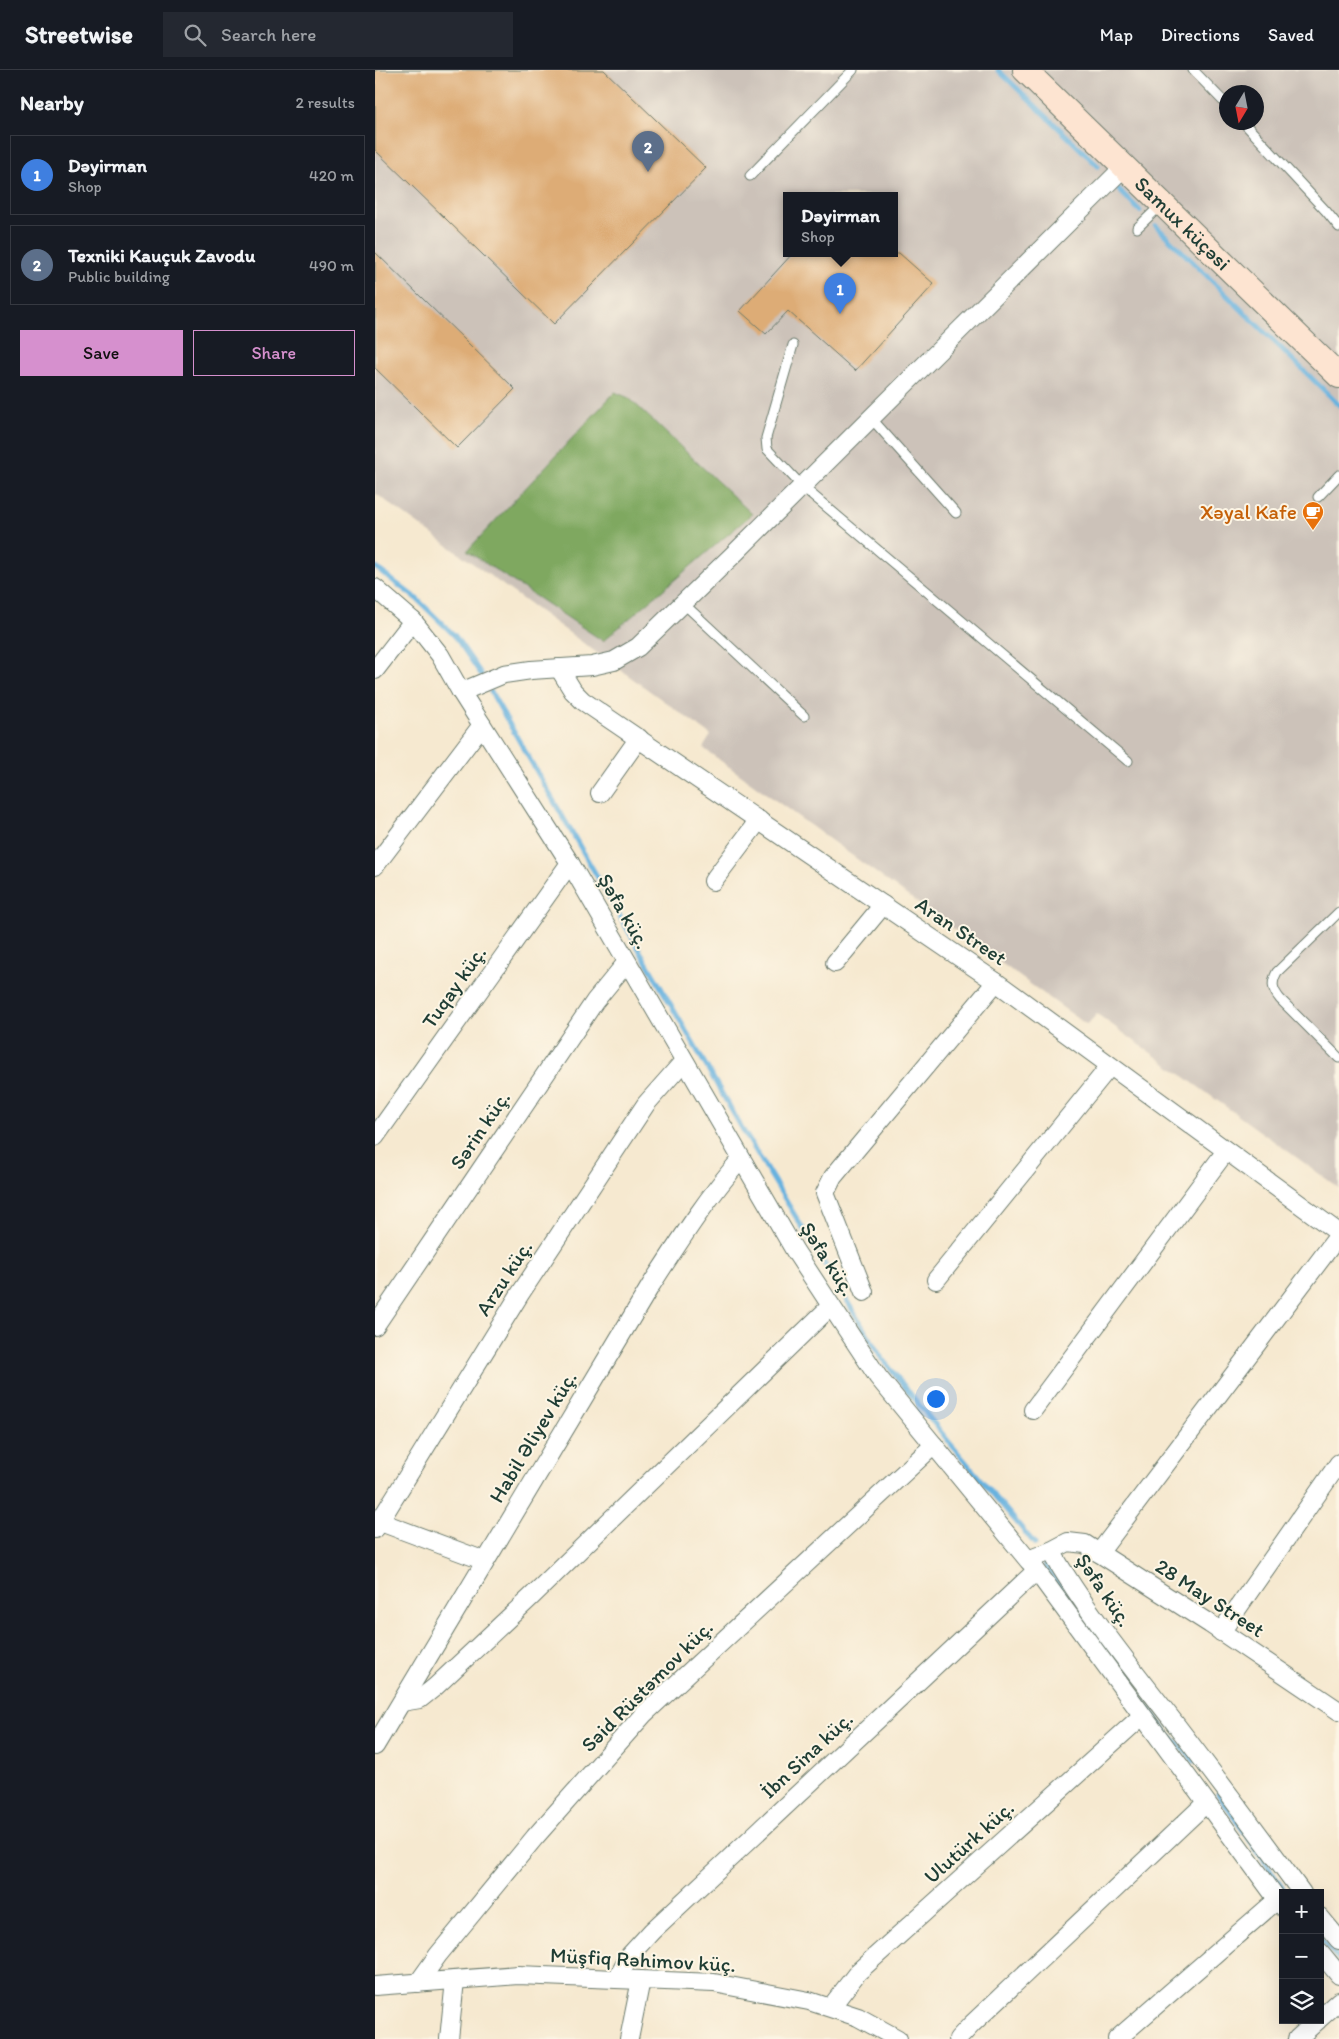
<!DOCTYPE html>
<html lang="en">
<head>
<meta charset="utf-8">
<style>
  :root { --surface:#171b24; --page:#242831; --text:#f1f3f6; --muted:#9ea1a6; --line:#363941; --accent:#d690ce }
  body { margin:0; font-family:Itim,sans-serif; background:var(--page); color:var(--text) }
  .controls { position:absolute; right:15px; bottom:15px; display:grid; overflow:hidden; border-radius:0px; box-shadow:0 5px 20px #0002 }
  .controls button { width:45px; height:45px; display:grid; place-items:center; padding:0; border:0; border-bottom:1px solid var(--line); background:var(--surface); color:var(--text); font:25px sans-serif }
  .compass { position:absolute; left:844px; top:15px; width:45px; height:45px; border-radius:50%; background:var(--surface); box-shadow:0 5px 20px #0002; rotate:190deg }
  .you { position:absolute; left:560px; top:1328px; width:18px; height:18px; margin:-12px; border:4px solid #fff; border-radius:50%; background:#1a73e8; box-shadow:0 0 0 8px #1a73e833 }
  .badge { display:grid; place-items:center; width:32px; height:32px; border-radius:50%; background:var(--accent); color:#fff; font-size:16px; font-weight:700 }
  .pin { position:absolute; translate:-50% -41px; filter:drop-shadow(0 1px 2px #0008) }
  .pin::after { content:''; position:absolute; top:26px; width:18px; height:15px; background:inherit; clip-path:polygon(0 0,100% 0,50% 100%) }
  .popup { position:absolute; left:408px; top:122px; width:115px; height:65px; box-sizing:border-box; display:grid; place-content:center; border-radius:0px; background:var(--surface); filter:drop-shadow(0 1px 4px #0005); font-size:16px; white-space:nowrap; color:var(--muted) }
  .popup b { font-size:19px; color:var(--text) }
  .popup::after { content:''; position:absolute; left:50%; top:100%; margin-left:-10px; border:10px solid transparent; border-top-color:var(--surface) }
  .list { margin:0; padding:0; list-style:none }
  h2 { display:flex; justify-content:space-between; align-items:center; height:65px; margin:0; padding:0 20px; font-size:21px }
  h2 small { font-size:16px; font-weight:400; color:var(--muted) }
  .list li { display:grid; grid-template-columns:32px 1fr auto; gap:15px; align-items:center; box-sizing:border-box; height:80px; margin:0 10px 10px; padding:0 10px; border:1px solid var(--line); border-radius:0px }
  .list b { display:block; font-size:19px; white-space:nowrap }
  .list p { margin:0; font-size:16px; white-space:nowrap; color:var(--muted) }
  .list em { font-size:16px; font-style:normal; color:var(--muted) }
  .actions { display:flex; gap:10px; padding:15px 20px }
  .actions a { flex:1; padding:11px 0; border:1px solid var(--accent); border-radius:0px; text-align:center; font-size:18px; color:var(--accent) }
  .actions .main { background:var(--accent); color:#111 }
  .icon { flex:none; width:28px; height:28px; fill:none; stroke:currentColor; stroke-width:2; stroke-linecap:round; stroke-linejoin:round }
  .map { position:relative; flex:none; width:964px; height:1969px; overflow:hidden }
  header { display:flex; align-items:center; gap:30px; box-sizing:border-box; height:70px; padding:0 25px; background:var(--surface); border-bottom:1px solid var(--line) }
  header strong { font-size:24px }
  nav { display:flex; gap:28px; margin-inline-start:auto; font-size:18px }
  .search { width:350px; height:45px; background:var(--page); display:flex; align-items:center; gap:12px; box-sizing:border-box; padding:0 18px; border-radius:0px; color:var(--muted); font-size:19px }
  main { display:flex }
  aside { flex:1; background:var(--surface) }
  .map>svg:first-child { display:block }
  .industrial { fill:#ccc2b9; fill-rule:evenodd }
  .forest { fill:#7fa860; stroke:#4f724a }
  .lines { fill:none; stroke-linecap:round; stroke-linejoin:round }
  .stream { stroke:#67b2df; stroke-width:5 }
  .building { fill:#ddac76 }
  .service-casing { stroke:#6a796b; stroke-width:11 }
  .minor-casing { stroke:#6a796b; stroke-width:20 }
  .secondary-casing { stroke:#6a796b; stroke-width:26 }
  .service { stroke:#fff; stroke-width:9 }
  .minor { stroke:#fff; stroke-width:18 }
  .secondary { stroke:#fde4d1; stroke-width:24 }
  .labels { text-anchor:middle; stroke-width:4; stroke-linejoin:round; paint-order:stroke }
  .street-label { font-size:21px; fill:#1f3d34; stroke:#fcf5e5 }
  .food-label { font-size:21px; fill:#c56008; stroke:#fcf5e5; text-anchor:end }
</style>
</head>
<body>
<header>
<strong>Streetwise</strong>
<div class="search"><svg class="icon" aria-label="search" viewBox="0 0 24 24"><circle cx="10" cy="10" r="6"/><path d="M15 15l6 6"/></svg>Search here</div>
<nav><a>Map</a><a>Directions</a><a>Saved</a></nav>
</header>
<main>
<aside>
<h2>Nearby<small>2 results</small></h2>
<ul class="list">
<li><span class="badge" style="background:#3f7fe0">1</span><div><b>Dəyirman</b><p>Shop</p></div><em>420 m</em></li>
<li><span class="badge" style="background:#5c6f8a">2</span><div><b>Texniki Kauçuk Zavodu</b><p>Public building</p></div><em>490 m</em></li>
</ul>
<div class="actions"><a class="main">Save</a><a>Share</a></div>
</aside>
<div class="map">
<svg width="964" height="1969" viewBox="0 0 964 1969">
  <rect width="100%" height="100%" fill="#fcf5e5"/>
  <filter id="ink" filterUnits="userSpaceOnUse"><feTurbulence type="fractalNoise" baseFrequency=".02" numOctaves="2"/><feDisplacementMap in="SourceGraphic" scale="10" xChannelSelector="R" yChannelSelector="G"/><feConvolveMatrix kernelMatrix="1 2 1 2 8 2 1 2 1" color-interpolation-filters="sRGB"/></filter>
  <filter id="wash" filterUnits="userSpaceOnUse"><feTurbulence type="fractalNoise" baseFrequency=".0096" numOctaves="4" result="noise"/><feDisplacementMap in="SourceGraphic" scale="20" xChannelSelector="R" yChannelSelector="G"/><feGaussianBlur stdDeviation="1.12" result="paint"/><feColorMatrix in="noise" values="0 0 0 0 0 0 0 0 0 0 0 0 0 0 0 0 0 1.4 0 .05"/><feComposite in="paint" operator="in"/></filter>
  <g filter="url(#wash)">
    <rect width="100%" height="100%" fill="#f6e9d0"/>
    <path class="industrial" d="M 0,0 L 964,0 L 964,1118 L 722,944 L 712,955 L 328,678 L 336,665 L 0,423 ZM 852,22 L 882,22 L 882,52 L 852,52 ZM 411,125 L 519,125 L 519,183 L 411,183 Z"/>
    <path class="forest" d="M 240,322 L 254,328 L 377,444 L 228,571 L 92,481 Z"/>
    <g class="lines">
      <g class="stream">
        <path d="M 623,0 L 723,96"/>
        <path d="M 743,119 L 765,141"/>
        <path d="M 781,156 L 964,335"/>
        <path d="M 0,497 L 42,529 L 80,566 L 106,604"/>
        <path d="M 116,622 L 368,1060 L 506,1287 L 574,1372 L 660,1474"/>
        <path d="M 670,1495 L 789,1659 L 819,1691"/>
        <path d="M 843,1724 L 911,1823"/>
        <path d="M 945,1869 L 964,1889"/>
      </g>
    </g>
    <g id="blocks">
      <g class="building">
        <path d="M 0,0 L 229,0 L 331,98 L 179,254 L 0,80 Z"/>
        <path d="M 0,182 L 140,319 L 82,378 L 0,298 Z"/>
        <path d="M 418,183 L 524,183 L 559,214 L 480,301 L 413,241 L 391,264 L 365,241 Z"/>
      </g>
    </g>
  </g>
  <g filter="url(#ink)">
    <use href="#blocks" fill-opacity="0" stroke="#6a796b" stroke-width="1"/>
    <g class="lines">
      <g class="service-casing">
        <g id="service">
          <path d="M 818,0 L 852,35"/>
          <path d="M 868,52 L 951,141 L 964,157"/>
          <path d="M 375,106 L 478,0"/>
          <path d="M 762,158 L 786,135"/>
          <path d="M 418,275 L 391,368 L 392,379 L 428,417 L 753,691"/>
          <path d="M 496,348 L 581,443"/>
          <path d="M 943,427 L 964,405"/>
          <path d="M 308,533 L 429,646"/>
          <path d="M 964,842 L 902,902 C 896,913 897,919 905,929 L 964,988"/>
        </g>
      </g>
      <g class="minor-casing">
        <g id="minor">
          <path d="M 0,518 L 38,551 L 65,585 L 86,622 L 195,793 L 420,1181 L 503,1307 L 653,1490 L 676,1481 C 712,1543 758,1599 802,1656 C 844,1711 886,1767 927,1823"/>
          <path d="M 184,598 L 198,621 L 208,631 L 621,912 L 964,1163"/>
          <path d="M 0,600 L 38,551"/>
          <path d="M 86,622 L 129,604 L 156,600 L 217,596 L 239,591 L 263,577 L 361,482 L 750,96"/>
          <path d="M 225,723 L 264,668"/>
          <path d="M 0,796 L 107,655"/>
          <path d="M 338,811 L 384,750"/>
          <path d="M 460,893 L 508,835"/>
          <path d="M 0,1067 L 195,793"/>
          <path d="M 561,1210 L 735,996"/>
          <path d="M 489,1222 L 450,1123 L 458,1107 L 621,912"/>
          <path d="M 0,1256 L 220,931 L 252,892"/>
          <path d="M 658,1340 L 851,1081"/>
          <path d="M 0,1450 L 110,1491"/>
          <path d="M 0,1459 L 145,1224 L 271,1034 L 309,991"/>
          <path d="M 676,1481 L 693,1472 L 710,1474 L 835,1554 L 964,1641"/>
          <path d="M 724,1483 L 964,1165"/>
          <path d="M 655,1492 L 908,1837"/>
          <path d="M 846,1562 L 964,1393"/>
          <path d="M 27,1632 L 45,1629 L 60,1617 L 156,1527 L 456,1236"/>
          <path d="M 0,1676 L 276,1215 C 304,1172 332,1128 366,1089"/>
          <path d="M 945,1847 L 964,1870"/>
          <path d="M 945,1882 L 964,1905"/>
          <path d="M 242,1909 L 255,1885 L 277,1861 L 661,1501"/>
          <path d="M 43,1913 L 63,1885 L 160,1767 L 268,1645 L 559,1375"/>
          <path d="M 0,1916 L 143,1905 L 339,1913 L 434,1931 L 483,1947 L 523,1969"/>
          <path d="M 456,1937 L 483,1902 L 767,1646"/>
          <path d="M 945,1948 L 964,1931"/>
          <path d="M 74,1969 L 80,1910"/>
          <path d="M 254,1969 L 266,1910"/>
          <path d="M 583,1969 L 597,1954 L 831,1733"/>
          <path d="M 742,1969 L 902,1830"/>
          <path d="M 922,1969 L 943,1950"/>
        </g>
      </g>
      <g class="secondary-casing">
        <g id="secondary">
          <path id="s1" d="M 650,0 L 964,306"/>
        </g>
      </g>
      <use href="#service" class="service"/>
      <use href="#minor" class="minor"/>
      <use href="#secondary" class="secondary"/>
    </g>
  </g>
  <defs>
    <g id="cafe-pin" transform="scale(1.125)"><path d="M0 17L-7.5 6A9.5 9.5 0 1 1 7.5 6Z" fill="#e8710a" stroke="#fcf5e5"/><path d="M-5.5-4.5H6V0H3Q3 3.5 0 3.5H-2.5Q-5.5 3.5-5.5 0ZM3-3.2v2h1.7v-2ZM-6 4.5H4V6H-6Z" fill="#fff"/></g>
  </defs>
  <g fill-rule="evenodd">
    <use href="#cafe-pin" x="938" y="442"/>
  </g>
  <g class="labels">
    <g class="street-label">
      <text dy="7" stroke="none"><textPath href="#s1" startOffset="220">Samux küçəsi</textPath></text>
      <text transform="translate(249 841) rotate(60)" y="7">Şəfa küç.</text>
      <text transform="translate(586 861) rotate(34)" y="7">Aran Street</text>
      <text transform="translate(79 917) rotate(-55)" y="7">Tuqay küç.</text>
      <text transform="translate(105 1060) rotate(-56)" y="7">Sərin küç.</text>
      <text transform="translate(453 1189) rotate(57)" y="7">Şəfa küç.</text>
      <text transform="translate(129 1208) rotate(-57)" y="7">Arzu küç.</text>
      <text transform="translate(158 1367) rotate(-59)" y="7">Habil Əliyev küç.</text>
      <text transform="translate(729 1520) rotate(56)" y="7">Şəfa küç.</text>
      <text transform="translate(835 1528) rotate(33)" y="7">28 May Street</text>
      <text transform="translate(272 1616) rotate(-45)" y="7">Səid Rüstəmov küç.</text>
      <text transform="translate(432 1685) rotate(-43)" y="7">İbn Sina küç.</text>
      <text transform="translate(594 1772) rotate(-42)" y="7">Ulutürk küç.</text>
      <text transform="translate(268 1890) rotate(3)" y="7">Müşfiq Rəhimov küç.</text>
    </g>
    <g class="food-label">
      <text x="922" y="449">Xəyal Kafe</text>
    </g>
  </g>
</svg>
<div class="controls">
<button>+</button>
<button>−</button>
<button><svg class="icon" aria-label="layers" viewBox="0 0 24 24"><path d="M12 4l9 5-9 5-9-5zM3 14l9 5 9-5"/></svg></button>
</div>
<svg class="compass" viewBox="-18 -18 36 36"><path d="M0-13l5 13h-10z" fill="#e53935"/><path d="M0 13l5-13h-10z" fill="#9ea1a6"/></svg>
<div class="you"></div>
<div class="pin badge" style="left:465px;top:244px;background:#3f7fe0">1</div>
<div class="popup"><b>Dəyirman</b>Shop</div>
<div class="pin badge" style="left:273px;top:102px;background:#5c6f8a">2</div>
</div>
</main>
</body>
</html>
